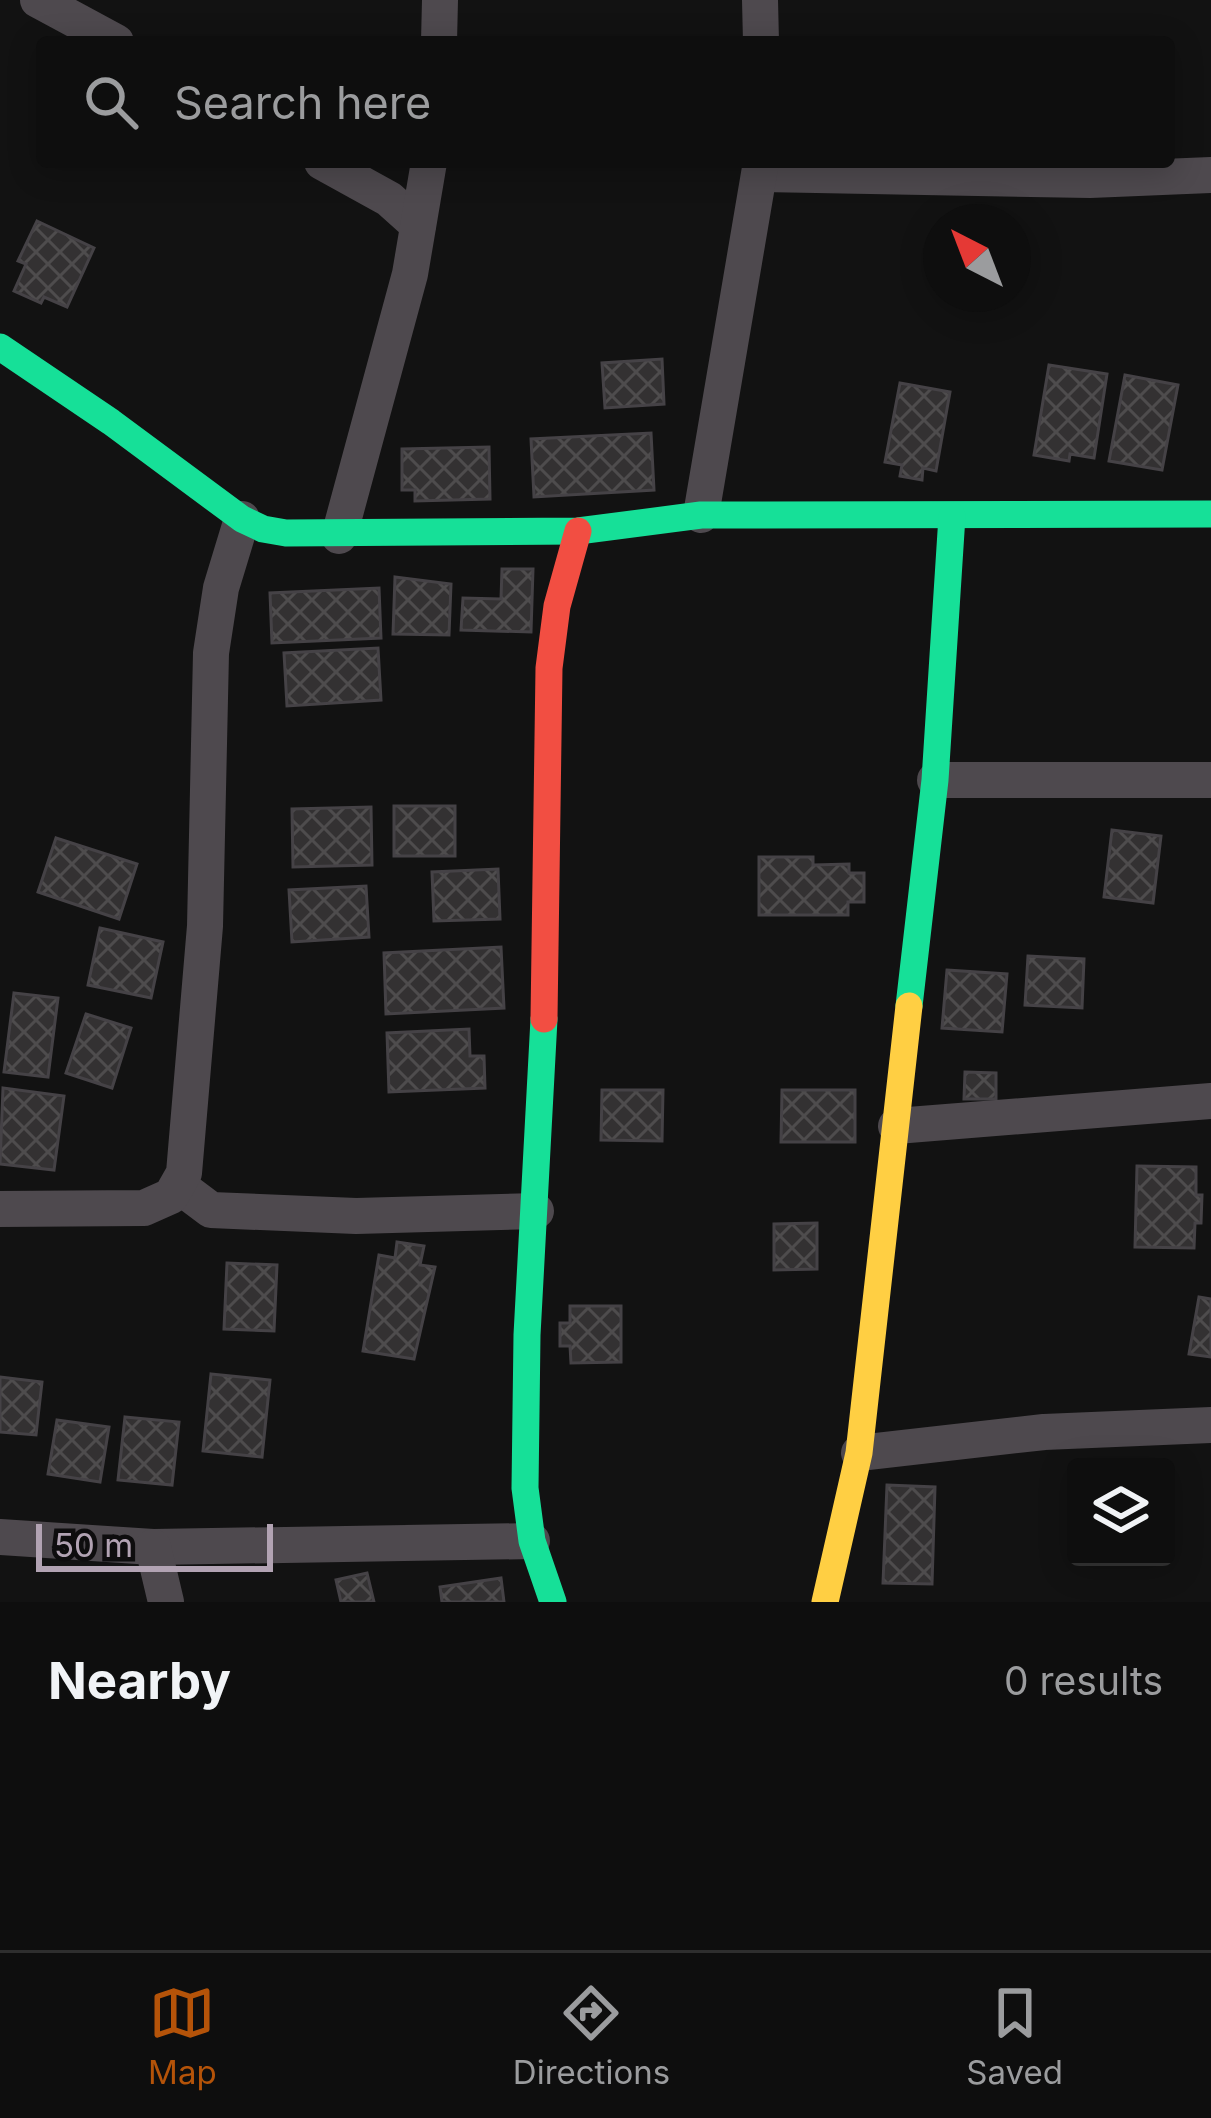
<!DOCTYPE html>
<html lang="en">
<head>
<meta charset="utf-8">
<style>
  :root { --surface:#0e0e0e; --page:#171717; --text:#f1f3f6; --muted:#9b9c9e; --line:#2e2e2e; --accent:#b45309 }
  body { margin:0; font-family:Inter,sans-serif; background:var(--page); color:var(--text) }
  .controls { position:absolute; right:36px; bottom:36px; display:grid; overflow:hidden; border-radius:12px; box-shadow:0 6px 30px #0003 }
  .controls button { width:108px; height:108px; display:grid; place-items:center; padding:0; border:0; border-bottom:3px solid var(--line); background:var(--surface); color:var(--text); font:60px sans-serif }
  .compass { position:absolute; left:923px; top:204px; width:108px; height:108px; border-radius:50%; background:var(--surface); box-shadow:0 6px 30px #0003; rotate:318deg }
  .scale { position:absolute; left:36px; bottom:30px; width:237px; box-sizing:border-box; padding-left:12px; border:6px solid #b2a3b3; border-top:0; font-size:33px; line-height:42px; white-space:nowrap; color:#b2a3b3; -webkit-text-stroke:9px #0e0d0e; paint-order:stroke }
  .list { margin:0; padding:0; list-style:none }
  h2 { display:flex; justify-content:space-between; align-items:center; height:156px; margin:0; padding:0 48px; font-size:51px }
  h2 small { font-size:39px; font-weight:400; color:var(--muted) }
  .icon { flex:none; width:66px; height:66px; fill:none; stroke:currentColor; stroke-width:2; stroke-linecap:round; stroke-linejoin:round }
  .map { position:relative; flex:none; width:1211px; height:1602px; overflow:hidden }
  .search { position:absolute; background:var(--surface); box-shadow:0 6px 30px #0003; left:36px; right:36px; top:36px; height:132px; display:flex; align-items:center; gap:30px; box-sizing:border-box; padding:0 42px; border-radius:12px; color:var(--muted); font-size:45px }
  .sheet { height:348px; background:var(--surface) }
  nav { display:flex; justify-content:space-around; align-items:center; box-sizing:border-box; height:168px; border-top:3px solid var(--line); background:var(--surface); font-size:33px; color:var(--muted) }
  nav a { display:grid; justify-items:center; gap:6px }
  nav .on { color:var(--accent) }
  .map>svg:first-child { display:block }
  .building { fill:url(#building-cross-hatch); stroke:#454246; stroke-width:3 }
  .lines { fill:none; stroke-linecap:round; stroke-linejoin:round }
  .street { stroke:#4e494e; stroke-width:36 }
  .fast { stroke:#16e098; stroke-width:27 }
  .slow { stroke:#ffcf43; stroke-width:27 }
  .jam { stroke:#f24e42; stroke-width:27 }
</style>
</head>
<body>
<div class="map">
<svg width="1211" height="1602" viewBox="0 0 1211 1602">
  <defs>
    <pattern id="building-cross-hatch" width="8" height="8" patternUnits="userSpaceOnUse" patternTransform="scale(3)"><rect width="8" height="8" fill="#333132"/><path d="M0 0l8 8M0 8l8-8" fill="none" stroke="#4e4c4d"/></pattern>
  </defs>
  <rect width="100%" height="100%" fill="#121212"/>
  <g class="building">
    <path d="M 37,221 L 94,248 L 67,307 L 44,297 L 41,303 L 14,291 L 26,264 L 18,261 Z"/>
    <path d="M 662,359 L 664,404 L 605,408 L 602,363 Z"/>
    <path d="M 1049,365 L 1107,374 L 1094,458 L 1070,454 L 1069,461 L 1034,455 Z"/>
    <path d="M 1125,375 L 1178,385 L 1162,470 L 1109,461 Z"/>
    <path d="M 900,383 L 950,392 L 936,471 L 923,468 L 922,480 L 900,476 L 902,465 L 885,462 Z"/>
    <path d="M 651,433 L 654,490 L 534,497 L 531,439 Z"/>
    <path d="M 489,447 L 490,499 L 415,501 L 415,490 L 402,490 L 402,449 Z"/>
    <path d="M 502,569 L 533,569 L 531,632 L 461,630 L 463,598 L 501,599 Z"/>
    <path d="M 395,577 L 451,584 L 449,635 L 393,634 Z"/>
    <path d="M 379,588 L 381,638 L 272,643 L 270,593 Z"/>
    <path d="M 378,648 L 381,700 L 287,706 L 284,653 Z"/>
    <rect x="394" y="806" width="61" height="50"/>
    <path d="M 371,807 L 372,865 L 293,867 L 292,809 Z"/>
    <path d="M 1112,830 L 1161,836 L 1153,903 L 1104,897 Z"/>
    <path d="M 56,838 L 137,864 L 119,919 L 38,892 Z"/>
    <path d="M 759,857 L 813,857 L 813,865 L 849,864 L 849,873 L 864,873 L 864,902 L 848,902 L 848,915 L 759,915 Z"/>
    <path d="M 498,869 L 500,919 L 434,921 L 432,872 Z"/>
    <path d="M 366,886 L 369,937 L 292,942 L 289,890 Z"/>
    <path d="M 100,928 L 163,942 L 151,998 L 88,985 Z"/>
    <path d="M 501,947 L 504,1008 L 386,1014 L 384,953 Z"/>
    <path d="M 1028,956 L 1084,959 L 1082,1008 L 1025,1005 Z"/>
    <path d="M 947,970 L 1007,974 L 1002,1032 L 942,1028 Z"/>
    <path d="M 14,993 L 58,998 L 48,1077 L 4,1072 Z"/>
    <path d="M 86,1014 L 131,1028 L 112,1088 L 66,1073 Z"/>
    <path d="M 469,1029 L 470,1056 L 484,1056 L 485,1088 L 389,1092 L 387,1033 Z"/>
    <path d="M 965,1072 L 996,1073 L 996,1099 L 964,1099 Z"/>
    <path d="M 3,1088 L 64,1096 L 54,1170 L 0,1164 Z"/>
    <path d="M 602,1090 L 663,1090 L 662,1141 L 601,1140 Z"/>
    <path d="M 782,1090 L 855,1090 L 855,1142 L 781,1142 Z"/>
    <path d="M 1137,1166 L 1196,1167 L 1196,1195 L 1202,1195 L 1201,1223 L 1195,1223 L 1194,1248 L 1135,1247 Z"/>
    <path d="M 817,1223 L 817,1269 L 774,1270 L 774,1224 Z"/>
    <path d="M 397,1242 L 424,1246 L 420,1265 L 435,1267 L 414,1359 L 363,1351 L 379,1255 L 395,1258 Z"/>
    <path d="M 227,1263 L 277,1265 L 274,1331 L 224,1329 Z"/>
    <path d="M 1199,1297 L 1211,1299 L 1211,1357 L 1189,1354 Z"/>
    <path d="M 570,1306 L 621,1306 L 621,1362 L 571,1363 L 570,1346 L 560,1346 L 560,1323 L 570,1323 Z"/>
    <path d="M 211,1374 L 270,1380 L 262,1457 L 203,1451 Z"/>
    <path d="M 0,1377 L 42,1382 L 36,1435 L 0,1432 Z"/>
    <path d="M 125,1417 L 179,1422 L 172,1485 L 118,1480 Z"/>
    <path d="M 57,1420 L 109,1427 L 100,1482 L 48,1474 Z"/>
    <path d="M 887,1485 L 935,1487 L 932,1584 L 883,1583 Z"/>
    <path d="M 367,1573 L 374,1602 L 341,1602 L 336,1580 Z"/>
    <path d="M 501,1578 L 504,1602 L 442,1602 L 440,1587 Z"/>
  </g>
  <g class="lines">
    <g class="street">
      <path d="M 38,0 L 116,42"/>
      <path d="M 760,0 L 761,42"/>
      <path d="M 439,42 L 440,0"/>
      <path d="M 322,162 L 389,199 L 418,225"/>
      <path d="M 761,174 L 1090,180 L 1211,175"/>
      <path d="M 701,515 L 761,162"/>
      <path d="M 339,536 L 410,274 L 429,162"/>
      <path d="M 935,780 L 1211,780"/>
      <path d="M 896,1126 L 1211,1101"/>
      <path d="M 179,1186 L 211,1210 L 356,1216 L 536,1211"/>
      <path d="M 0,1209 L 144,1208 L 171,1196 L 184,1173 L 205,926 L 211,653 L 221,588 L 242,519"/>
      <path d="M 859,1453 L 1044,1432 L 1211,1425"/>
      <path d="M 0,1537 L 153,1547 L 532,1541"/>
      <path d="M 153,1547 L 166,1602"/>
    </g>
    <g class="fast">
      <path d="M 0,347 L 111,422 L 242,519 L 263,529 L 286,533 L 578,531 L 701,515 L 1211,514"/>
      <path d="M 909,1006 L 935,780 L 952,516"/>
      <path d="M 544,1019 L 527,1335 L 525,1488 L 532,1541 L 553,1602"/>
    </g>
    <path class="slow" d="M 825,1602 L 859,1453 L 909,1006"/>
    <path class="jam" d="M 544,1019 L 549,668 L 557,606 L 578,531"/>
  </g>
</svg>
<div class="controls">
<button><svg class="icon" aria-label="layers" viewBox="0 0 24 24"><path d="M12 4l9 5-9 5-9-5zM3 14l9 5 9-5"/></svg></button>
</div>
<svg class="compass" viewBox="-18 -18 36 36"><path d="M0-13l5 13h-10z" fill="#e53935"/><path d="M0 13l5-13h-10z" fill="#9b9c9e"/></svg>
<div class="scale">50 m</div>
<div class="search"><svg class="icon" aria-label="search" viewBox="0 0 24 24"><circle cx="10" cy="10" r="6"/><path d="M15 15l6 6"/></svg>Search here</div>
</div>
<section class="sheet">
<h2>Nearby<small>0 results</small></h2>
<ul class="list">
</ul>
</section>
<nav>
<a class="on"><svg class="icon" aria-label="map" viewBox="0 0 24 24"><path d="M3 6l6-2 6 2 6-2v14l-6 2-6-2-6 2zM9 4v14M15 6v14"/></svg>Map</a>
<a><svg class="icon" aria-label="directions" viewBox="0 0 24 24"><path d="M12 3l9 9-9 9-9-9zM9 14v-3h6M13 9l2 2-2 2"/></svg>Directions</a>
<a><svg class="icon" aria-label="saved" viewBox="0 0 24 24"><path d="M7 4h10v16l-5-4-5 4z"/></svg>Saved</a>
</nav>
</body>
</html>
